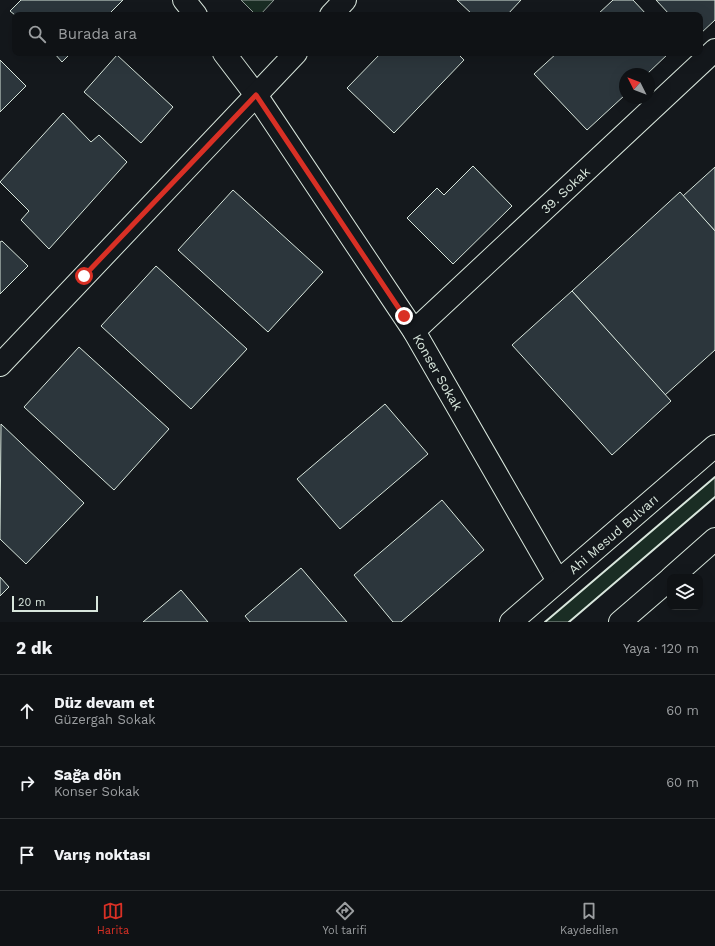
<!DOCTYPE html>
<html lang="tr">
<head>
<meta charset="utf-8">
<style>
  :root { --surface:#0f1215; --page:#1d2022; --text:#f1f3f6; --muted:#9b9ea0; --line:#2f3234; --accent:#d93025 }
  body { margin:0; font-family:"Work Sans",sans-serif; background:var(--page); color:var(--text) }
  .controls { position:absolute; right:12px; bottom:12px; display:grid; overflow:hidden; border-radius:8px; box-shadow:0 4px 16px #0002 }
  .controls button { width:36px; height:36px; display:grid; place-items:center; padding:0; border:0; border-bottom:1px solid var(--line); background:var(--surface); color:var(--text); font:20px sans-serif }
  .compass { position:absolute; left:619px; top:68px; width:36px; height:36px; border-radius:50%; background:var(--surface); box-shadow:0 4px 16px #0002; rotate:312deg }
  .scale { position:absolute; left:12px; bottom:10px; width:86px; box-sizing:border-box; padding-left:4px; border:2px solid #d8e6dc; border-top:0; font-size:11px; line-height:14px; white-space:nowrap; color:#d8e6dc; -webkit-text-stroke:3px #14181c; paint-order:stroke }
  .stop { position:absolute; width:12px; height:12px; margin:-9px; border:3px solid #d93025; border-radius:50%; background:#fff }
  .stop.end { background:#d93025; border-color:#fff; box-shadow:0 1px 4px #0008 }
  .list { margin:0; padding:0; list-style:none }
  h2 { display:flex; justify-content:space-between; align-items:center; height:52px; margin:0; padding:0 16px; font-size:17px }
  h2 small { font-size:13px; font-weight:400; color:var(--muted) }
  .list li { display:grid; grid-template-columns:26px 1fr auto; gap:12px; align-items:center; box-sizing:border-box; height:72px; padding:0 16px; border-top:1px solid var(--line) }
  .list b { display:block; font-size:15px; white-space:nowrap }
  .list p { margin:0; font-size:13px; white-space:nowrap; color:var(--muted) }
  .list em { font-size:13px; font-style:normal; color:var(--muted) }
  .icon { flex:none; width:22px; height:22px; fill:none; stroke:currentColor; stroke-width:2; stroke-linecap:round; stroke-linejoin:round }
  .map { position:relative; flex:none; width:715px; height:622px; overflow:hidden }
  .search { position:absolute; background:var(--surface); box-shadow:0 4px 16px #0002; left:12px; right:12px; top:12px; height:44px; display:flex; align-items:center; gap:10px; box-sizing:border-box; padding:0 14px; border-radius:8px; color:var(--muted); font-size:15px }
  .sheet { height:268px; background:var(--surface) }
  nav { display:flex; justify-content:space-around; align-items:center; box-sizing:border-box; height:56px; border-top:1px solid var(--line); background:var(--surface); font-size:11px; color:var(--muted) }
  nav a { display:grid; justify-items:center; gap:2px }
  nav .on { color:var(--accent) }
  .map>svg:first-child { display:block }
  .green { fill:#1a2d24; stroke:#939e99 }
  .building { fill:#2c363c; stroke:#d8e6dc }
  .lines { fill:none; stroke-linecap:round; stroke-linejoin:round }
  .minor-casing { stroke:#d8e6dc; stroke-width:24 }
  .major-casing { stroke:#d8e6dc; stroke-width:24 }
  .minor { stroke:#14181c; stroke-width:22 }
  .major { stroke:#14181c; stroke-width:22 }
  .wall { stroke:#d8e6dc; stroke-width:2 }
  .route { stroke:#d93025; stroke-width:5 }
  .labels { text-anchor:middle; stroke-width:3; stroke-linejoin:round; paint-order:stroke }
  .street-label { font-size:13px; fill:#d8e6dc; stroke:#14181c }
</style>
</head>
<body>
<div class="map">
<svg width="715" height="622" viewBox="0 0 715 622">
  <rect width="100%" height="100%" fill="#14181c"/>
  <g class="green">
    <path d="M 241,0 L 274,0 L 260,15 L 256,15 Z"/>
    <path d="M 715,477 L 715,497 L 569,622 L 545,622 Z"/>
  </g>
  <g class="building">
    <path d="M 21,0 L 123,0 L 108,15 L 15,15 L 10,11 Z"/>
    <path d="M 457,0 L 521,0 L 507,15 L 473,15 Z"/>
    <path d="M 613,0 L 633,0 L 647,15 L 597,15 Z"/>
    <path d="M 656,0 L 715,0 L 715,20 L 700,34 L 700,15 L 670,15 Z"/>
    <path d="M 54,53 L 71,53 L 62,62 Z"/>
    <path d="M 381,53 L 457,53 L 464,60 L 394,133 L 347,88 Z"/>
    <path d="M 557,53 L 669,53 L 647,74 L 625,74 L 625,95 L 587,130 L 534,74 Z"/>
    <path d="M 117,55 L 173,107 L 141,143 L 84,92 Z"/>
    <path d="M 0,60 L 26,86 L 0,112 Z"/>
    <path d="M 63,113 L 91,142 L 99,135 L 127,162 L 49,249 L 21,220 L 29,211 L 0,182 Z"/>
    <path d="M 473,166 L 512,206 L 453,264 L 407,218 L 437,188 L 444,195 Z"/>
    <path d="M 715,167 L 715,231 L 683,196 Z"/>
    <path d="M 233,190 L 323,272 L 268,332 L 178,250 Z"/>
    <path d="M 680,192 L 715,231 L 715,350 L 665,395 L 572,291 Z"/>
    <path d="M 2,241 L 28,266 L 0,294 L 0,242 Z"/>
    <path d="M 156,266 L 247,349 L 191,409 L 101,326 Z"/>
    <path d="M 572,291 L 671,401 L 612,455 L 512,345 Z"/>
    <path d="M 79,347 L 169,429 L 114,490 L 24,407 Z"/>
    <path d="M 385,404 L 428,454 L 340,529 L 297,479 Z"/>
    <path d="M 1,424 L 84,503 L 26,564 L 0,539 Z"/>
    <path d="M 442,500 L 484,550 L 401,622 L 393,622 L 354,575 Z"/>
    <path d="M 301,568 L 347,622 L 250,622 L 245,616 Z"/>
    <path d="M 0,577 L 9,587 L 0,596 Z"/>
    <path d="M 181,590 L 208,622 L 143,622 Z"/>
  </g>
  <g class="lines">
    <g class="minor-casing">
      <g id="minor">
        <path d="M 184,0 L 196,15"/>
        <path d="M 331,15 L 345,0"/>
        <path d="M 224,53 L 256,95 L 414,331 L 558,581"/>
        <path d="M 414,331 L 715,50"/>
        <path d="M 0,365 L 296,53"/>
      </g>
    </g>
    <g class="major-casing">
      <g id="major">
        <path d="M 672,577 L 715,539"/>
        <path d="M 511,622 L 715,446"/>
        <path d="M 620,622 L 670,579"/>
      </g>
    </g>
    <use href="#minor" class="minor"/>
    <use href="#major" class="major"/>
    <g class="wall">
      <path d="M 545,622 L 715,477"/>
      <path d="M 569,622 L 715,497"/>
    </g>
  </g>
  <g class="lines">
    <path class="route" d="M 84,276 L 256,95 L 404,316"/>
  </g>
  <g class="labels">
    <g class="street-label">
      <text transform="translate(565 190) rotate(-43)" y="5">39. Sokak</text>
      <text transform="translate(438 372) rotate(60)" y="5">Konser Sokak</text>
      <text transform="translate(613 534) rotate(-41)" y="5">Ahi Mesud Bulvarı</text>
    </g>
  </g>
</svg>
<div class="controls">
<button><svg class="icon" aria-label="layers" viewBox="0 0 24 24"><path d="M12 4l9 5-9 5-9-5zM3 14l9 5 9-5"/></svg></button>
</div>
<svg class="compass" viewBox="-18 -18 36 36"><path d="M0-13l5 13h-10z" fill="#e53935"/><path d="M0 13l5-13h-10z" fill="#9b9ea0"/></svg>
<div class="scale">20 m</div>
<div class="stop" style="left:84px;top:276px"></div>
<div class="stop end" style="left:404px;top:316px"></div>
<div class="search"><svg class="icon" aria-label="search" viewBox="0 0 24 24"><circle cx="10" cy="10" r="6"/><path d="M15 15l6 6"/></svg>Burada ara</div>
</div>
<section class="sheet">
<h2>2 dk<small>Yaya · 120 m</small></h2>
<ul class="list">
<li><svg class="icon" aria-label="ahead" viewBox="0 0 24 24"><path d="M12 20V5M6 11l6-6 6 6"/></svg><div><b>Düz devam et</b><p>Güzergah Sokak</p></div><em>60 m</em></li>
<li><svg class="icon" aria-label="right" viewBox="0 0 24 24"><path d="M7 20v-9h11M14 6l5 5-5 5"/></svg><div><b>Sağa dön</b><p>Konser Sokak</p></div><em>60 m</em></li>
<li><svg class="icon" aria-label="arrive" viewBox="0 0 24 24"><path d="M6 21V4h12l-3 4 3 4H6"/></svg><div><b>Varış noktası</b></div></li>
</ul>
</section>
<nav>
<a class="on"><svg class="icon" aria-label="map" viewBox="0 0 24 24"><path d="M3 6l6-2 6 2 6-2v14l-6 2-6-2-6 2zM9 4v14M15 6v14"/></svg>Harita</a>
<a><svg class="icon" aria-label="directions" viewBox="0 0 24 24"><path d="M12 3l9 9-9 9-9-9zM9 14v-3h6M13 9l2 2-2 2"/></svg>Yol tarifi</a>
<a><svg class="icon" aria-label="saved" viewBox="0 0 24 24"><path d="M7 4h10v16l-5-4-5 4z"/></svg>Kaydedilen</a>
</nav>
</body>
</html>
